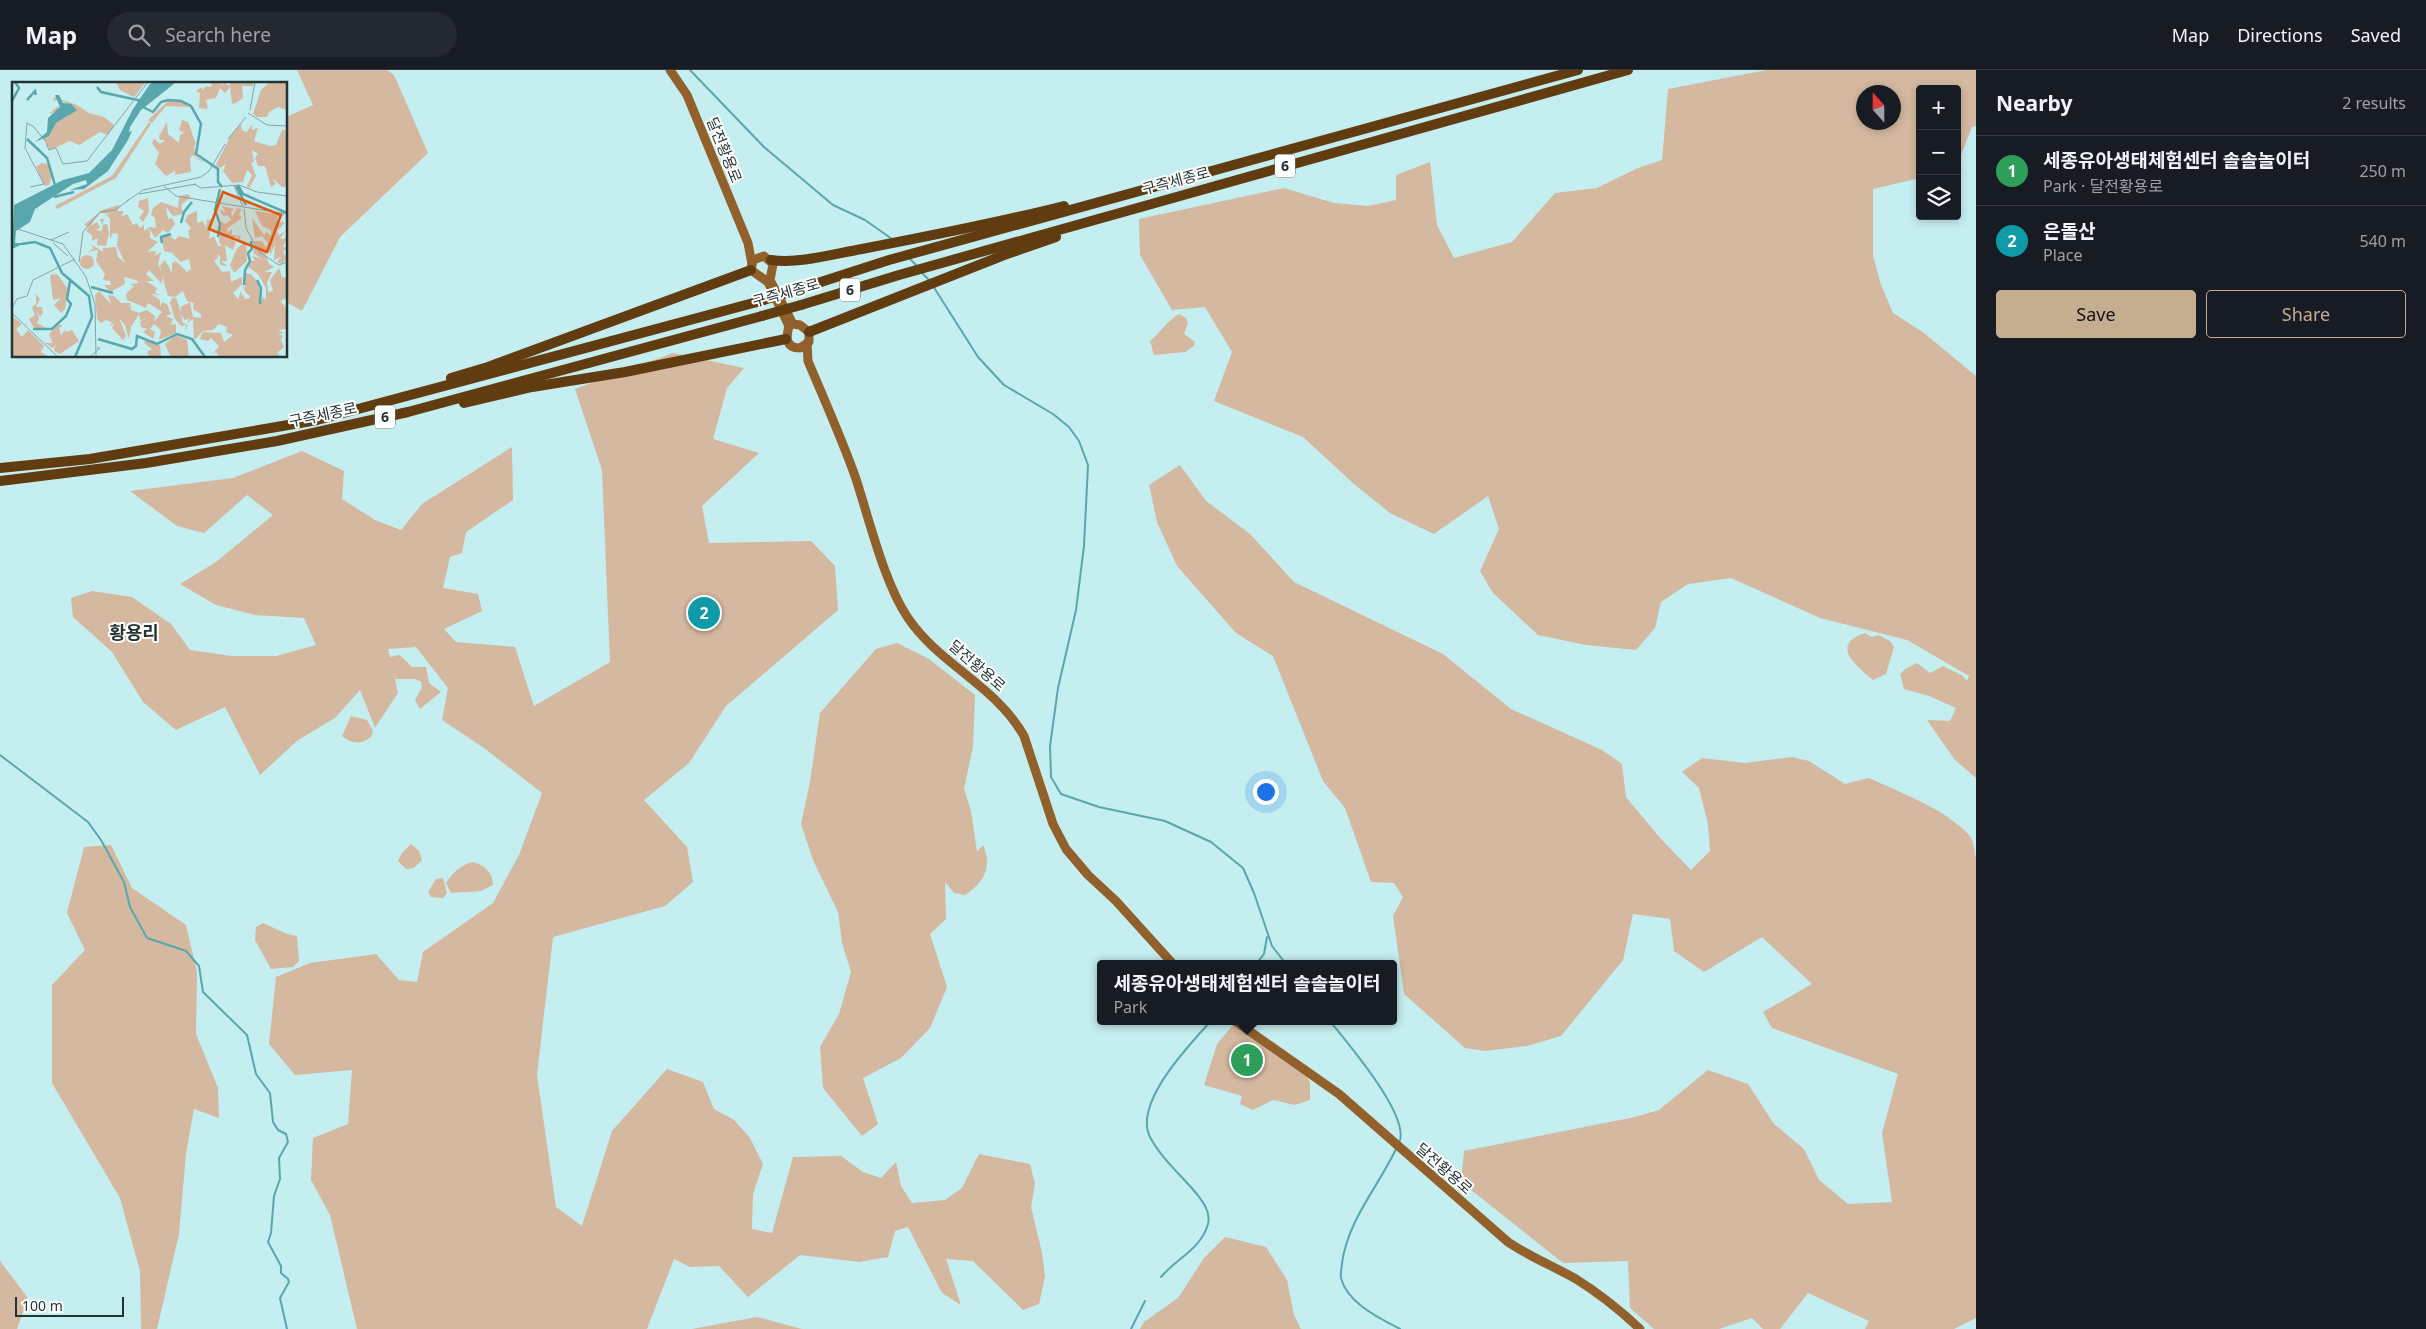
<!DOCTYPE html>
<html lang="en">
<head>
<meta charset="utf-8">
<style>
  :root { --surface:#171b24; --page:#242831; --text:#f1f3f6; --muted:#9ea1a6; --line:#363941; --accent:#c5ad8f }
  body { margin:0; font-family:"Noto Sans","Noto Sans KR",sans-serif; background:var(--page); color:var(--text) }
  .controls { position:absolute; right:15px; top:15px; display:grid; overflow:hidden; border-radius:5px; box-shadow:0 2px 8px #0003 }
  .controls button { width:45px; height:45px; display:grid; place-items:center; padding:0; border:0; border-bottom:1px solid var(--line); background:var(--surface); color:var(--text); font:25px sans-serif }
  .compass { position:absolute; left:1856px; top:15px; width:45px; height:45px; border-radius:50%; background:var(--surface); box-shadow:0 2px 8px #0003; rotate:339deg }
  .scale { position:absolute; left:15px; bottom:12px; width:109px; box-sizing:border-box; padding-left:5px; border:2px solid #243435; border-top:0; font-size:14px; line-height:18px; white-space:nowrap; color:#243435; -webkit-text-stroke:4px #fff; paint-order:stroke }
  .you { position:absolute; left:1265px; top:721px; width:18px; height:18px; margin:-12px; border:4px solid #fff; border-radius:50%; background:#1a73e8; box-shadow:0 0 0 8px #1a73e833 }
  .badge { display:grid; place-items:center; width:32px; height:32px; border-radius:50%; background:var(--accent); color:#fff; font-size:16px; font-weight:700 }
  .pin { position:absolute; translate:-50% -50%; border:2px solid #fff; box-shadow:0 1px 5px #0006 }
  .popup { position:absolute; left:1097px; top:890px; width:300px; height:65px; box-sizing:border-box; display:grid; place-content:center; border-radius:5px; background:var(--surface); filter:drop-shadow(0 1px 4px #0005); font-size:16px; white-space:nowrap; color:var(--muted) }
  .popup b { font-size:19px; color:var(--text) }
  .popup::after { content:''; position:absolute; left:50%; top:100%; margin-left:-10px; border:10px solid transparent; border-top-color:var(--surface) }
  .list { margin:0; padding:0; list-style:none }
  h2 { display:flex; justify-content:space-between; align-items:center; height:65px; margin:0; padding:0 20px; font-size:21px }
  h2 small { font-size:16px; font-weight:400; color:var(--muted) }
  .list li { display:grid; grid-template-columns:32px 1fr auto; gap:15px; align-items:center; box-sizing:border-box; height:70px; padding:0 20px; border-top:1px solid var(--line) }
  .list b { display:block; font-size:19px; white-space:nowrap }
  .list p { margin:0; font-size:16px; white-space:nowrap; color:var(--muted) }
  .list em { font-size:16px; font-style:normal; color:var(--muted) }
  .actions { display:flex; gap:10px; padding:15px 20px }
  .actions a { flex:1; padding:11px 0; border:1px solid var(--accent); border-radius:5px; text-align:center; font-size:18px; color:var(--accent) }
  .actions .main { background:var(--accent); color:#111 }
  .icon { flex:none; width:28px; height:28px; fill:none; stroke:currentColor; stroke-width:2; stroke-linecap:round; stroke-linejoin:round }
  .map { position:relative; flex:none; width:1976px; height:1259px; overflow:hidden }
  header { display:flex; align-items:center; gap:30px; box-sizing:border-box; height:70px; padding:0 25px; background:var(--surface); border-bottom:1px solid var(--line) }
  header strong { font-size:24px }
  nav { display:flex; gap:28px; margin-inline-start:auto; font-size:18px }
  .search { width:350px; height:45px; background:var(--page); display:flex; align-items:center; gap:12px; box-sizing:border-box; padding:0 18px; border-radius:28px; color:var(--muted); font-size:19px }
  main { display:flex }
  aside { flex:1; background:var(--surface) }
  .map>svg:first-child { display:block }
  .green { fill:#d4b89f; fill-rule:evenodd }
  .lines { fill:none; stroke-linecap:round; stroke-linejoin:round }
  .stream { stroke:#59a7ac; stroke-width:2 }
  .secondary { stroke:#91602b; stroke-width:9 }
  .trunk { stroke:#603c10; stroke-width:10 }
  .trunk-bridge { stroke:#603c10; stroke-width:10 }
  .labels { text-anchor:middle; stroke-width:4; stroke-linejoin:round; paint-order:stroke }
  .shield { fill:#fff; stroke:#667172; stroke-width:1 }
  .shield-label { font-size:14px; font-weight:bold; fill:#243435 }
  .street-label { font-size:15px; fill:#243435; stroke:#fff }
  .quarter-label { font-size:18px; font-weight:bold; fill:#243435; stroke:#fff }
  .inset-river { fill:none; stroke:#59a7ac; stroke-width:2.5 }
  .inset-road { fill:none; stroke:#85a4a5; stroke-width:1 }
  .view { fill:#de570e; fill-opacity:0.15; stroke:#de570e; stroke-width:2.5 }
  .inset-edge { fill:none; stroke:#243435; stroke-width:2.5 }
</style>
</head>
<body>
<header>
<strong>Map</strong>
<div class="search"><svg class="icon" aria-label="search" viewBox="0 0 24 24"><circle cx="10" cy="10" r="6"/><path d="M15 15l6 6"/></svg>Search here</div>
<nav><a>Map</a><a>Directions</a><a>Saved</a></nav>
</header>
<main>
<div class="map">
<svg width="1976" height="1259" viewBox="0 0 1976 1259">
  <rect width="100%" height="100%" fill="#c5eef0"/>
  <g class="green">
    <path d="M 297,0 L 387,0 L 394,5 L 428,83 L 340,167 L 302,241 L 286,232 L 286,47 L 313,35 Z"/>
    <path d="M 1767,0 L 1976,0 L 1976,56 L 1972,57 L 1957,95 L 1957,19 L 1920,19 L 1920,108 L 1873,119 L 1873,185 L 1880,212 L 1893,243 L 1924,263 L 1976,306 L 1976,708 L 1955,690 L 1927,650 L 1950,651 L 1956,638 L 1929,626 L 1904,619 L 1900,604 L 1905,599 L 1917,593 L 1930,603 L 1943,596 L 1963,606 L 1967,611 L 1969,606 L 1907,570 L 1820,548 L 1731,508 L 1688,514 L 1661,532 L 1655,558 L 1636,580 L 1586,575 L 1538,565 L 1493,523 L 1480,501 L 1499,459 L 1488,426 L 1434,464 L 1390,443 L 1354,414 L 1303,367 L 1214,331 L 1232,282 L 1205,237 L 1172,240 L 1140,185 L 1139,149 L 1284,118 L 1334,133 L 1368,136 L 1396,130 L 1396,105 L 1430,92 L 1437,155 L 1454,188 L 1512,172 L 1555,123 L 1597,118 L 1638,98 L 1662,90 L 1668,19 ZM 1864,22 L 1894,22 L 1894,52 L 1864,52 Z"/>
    <path d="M 1179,244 L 1186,248 L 1188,253 L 1184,264 L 1195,272 L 1194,276 L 1185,282 L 1154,285 L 1150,271 C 1161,262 1167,251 1179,244 Z"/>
    <path d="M 673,283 L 744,298 L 727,318 L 713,369 L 759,383 L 702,436 L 709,473 L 811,471 L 835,496 L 838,540 L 726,636 L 689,693 L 644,730 L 687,777 L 693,812 L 665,836 L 553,867 L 537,1005 L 556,1137 L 582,1156 L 612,1061 L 667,999 L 703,1012 L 714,1039 L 734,1050 L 750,1068 L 763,1094 L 753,1124 L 752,1159 L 772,1163 L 793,1087 L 841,1086 L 863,1102 L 881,1108 L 896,1092 L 901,1116 L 912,1133 L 945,1130 L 962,1118 L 979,1084 L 1030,1094 L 1035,1114 L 1031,1137 L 1042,1183 L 1045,1206 L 1039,1234 L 1023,1240 L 973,1191 L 946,1189 L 961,1235 L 942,1223 L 908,1157 L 895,1161 L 888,1187 L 859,1192 L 800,1185 L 748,1227 L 719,1196 L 690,1197 L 674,1189 L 647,1259 L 357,1259 L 330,1145 L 311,1110 L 313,1068 L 348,1054 L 352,1000 L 295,1005 L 269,974 L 276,907 L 310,893 L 376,884 L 399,910 L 417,912 L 423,882 L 493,833 L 519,785 L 542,723 L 484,678 L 442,650 L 448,618 L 416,577 L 388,579 L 390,587 L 400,585 L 412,597 L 426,597 L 429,613 L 441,622 L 420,639 L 415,630 L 422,617 L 421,612 L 415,609 L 395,609 L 398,623 L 375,658 L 360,620 L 335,648 L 298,670 L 260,705 L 225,637 L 176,660 L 143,632 L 112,582 L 73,547 L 71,528 L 92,521 L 132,527 L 171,554 L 190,580 L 232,586 L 276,586 L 316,575 L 304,548 L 255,545 L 216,535 L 180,514 L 216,492 L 273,445 L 247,425 L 204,463 L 177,456 L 130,421 L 233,408 L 302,381 L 344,401 L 342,429 L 375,450 L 401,460 L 422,434 L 512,377 L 513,430 L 466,462 L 462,483 L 450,487 L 443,518 L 478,524 L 482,541 L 444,559 L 456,572 L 515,577 L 534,636 L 610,592 L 602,400 L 575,319 Z"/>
    <path d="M 1180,395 L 1206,431 L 1250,464 L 1294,512 L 1443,584 L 1511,639 L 1602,680 L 1622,694 L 1626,727 L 1660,768 L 1691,800 L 1710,781 L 1708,754 L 1699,718 L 1682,702 L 1702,688 L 1745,693 L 1792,687 L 1809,691 L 1845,714 L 1869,708 C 1901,723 1946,739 1970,766 C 1974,771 1974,782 1976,788 L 1976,1248 L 1954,1259 L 1865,1259 L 1869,1251 L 1808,1223 L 1780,1259 L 1763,1259 L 1752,1248 L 1719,1259 L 1654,1259 L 1630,1238 L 1628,1191 L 1563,1193 L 1461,1112 L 1464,1081 L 1635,1047 L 1659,1040 L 1708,1000 L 1748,1014 L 1774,1054 L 1804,1079 L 1819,1110 L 1848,1134 L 1892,1132 L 1882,1063 L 1898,1004 L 1772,958 L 1763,942 L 1812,914 L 1762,867 L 1704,902 L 1674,881 L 1670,849 L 1633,844 L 1623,890 L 1561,966 L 1527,976 L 1485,981 L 1465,978 L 1404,924 L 1393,846 L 1403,827 L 1394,813 L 1371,812 L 1345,738 L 1323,711 L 1273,586 L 1236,563 L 1177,496 L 1157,452 L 1149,415 Z"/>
    <path d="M 1865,563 L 1872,567 L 1878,565 L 1890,571 L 1894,577 L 1886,604 L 1873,610 C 1857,596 1829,575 1865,563 Z"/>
    <path d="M 897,573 L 929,589 L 975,625 L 973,677 L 964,719 L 971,741 L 977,782 L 983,775 C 993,796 984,813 965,825 L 954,823 L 945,812 L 946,849 L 930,864 L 947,917 L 930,958 L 901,988 L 863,1008 L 878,1054 L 862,1066 L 823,1018 L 820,977 L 839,944 L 851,902 L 842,873 L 838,842 L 813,790 L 801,754 L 810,712 L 820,643 L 876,579 Z"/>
    <path d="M 351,646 L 367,650 L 373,661 L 371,667 C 360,675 352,674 342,666 Z"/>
    <path d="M 411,774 L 419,781 L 422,790 L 414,798 L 406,799 L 398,791 L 402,783 Z"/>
    <path d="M 111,775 L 132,818 L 186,855 L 197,902 L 196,964 L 218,1018 L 219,1048 L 194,1039 L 186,1083 L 179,1164 L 157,1259 L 141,1259 L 140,1201 L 120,1128 L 52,1013 L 52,915 L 85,880 L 67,843 L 84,777 Z"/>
    <path d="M 473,792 C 485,795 493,803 493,815 L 481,821 L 451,823 L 446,813 C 453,802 461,795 473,792 Z"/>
    <path d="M 443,808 L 447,823 L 443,828 L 431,827 L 428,822 L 436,809 Z"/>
    <path d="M 263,853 L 287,864 L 297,866 L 299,891 L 293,897 L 271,899 L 255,870 L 256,857 Z"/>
    <path d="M 1233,955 L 1307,1007 L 1310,1013 L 1310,1030 L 1295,1035 L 1273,1030 L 1253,1040 L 1240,1034 L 1242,1026 L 1204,1015 L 1217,974 Z"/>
    <path d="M 1225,1167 L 1266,1177 L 1287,1210 L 1294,1245 L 1301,1259 L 1140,1259 L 1144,1252 L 1178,1228 L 1204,1188 Z"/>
    <path d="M 0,1191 L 28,1228 L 17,1259 L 0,1259 Z"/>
    <path d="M 757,1247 L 802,1259 L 692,1259 Z"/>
  </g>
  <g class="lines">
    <g class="stream">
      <path d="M 690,0 L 764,77 L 833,135 L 865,150 L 892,169"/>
      <path d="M 909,188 L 916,195"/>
      <path d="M 922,203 L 929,210"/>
      <path d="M 933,216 L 978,287 L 1004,315 L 1053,344 L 1069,357 L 1079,371 L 1088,395 L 1084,476 L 1076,540 L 1058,618 L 1050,676 L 1051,707 L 1061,724 L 1099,737 L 1165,751 L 1211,772 L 1243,798 L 1254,823 L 1272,876 L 1286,894"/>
      <path d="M 0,685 L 88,752 L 101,770 L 124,812 L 130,837 L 147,868 L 186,881 L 199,896 L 203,922 L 247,965 L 256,1004 L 270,1023 L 273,1052 L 278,1060 L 286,1064 L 288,1072 L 279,1088 L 280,1109 L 274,1126 L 271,1163 L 268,1172 L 281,1196 L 281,1203 L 288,1209 L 289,1212 L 280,1228 L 287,1259"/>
      <path d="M 1256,894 L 1264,884 L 1267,867"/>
      <path d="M 1330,951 C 1347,973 1412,1047 1399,1073"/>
      <path d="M 1396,1079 C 1378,1117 1348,1150 1342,1193 C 1342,1197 1340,1204 1341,1208 C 1347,1233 1379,1248 1400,1259"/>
      <path d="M 1161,1207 C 1177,1188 1201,1179 1208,1154 C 1211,1142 1203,1132 1196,1123 C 1181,1105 1161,1088 1150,1067 C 1133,1033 1190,974 1211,951"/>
      <path d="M 1131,1259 L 1145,1231"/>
    </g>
    <g class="secondary">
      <path d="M 670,0 L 687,25 L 748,173 L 752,194"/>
      <path d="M 764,186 L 773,194 L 770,210 L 793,254 L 800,255 L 809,262 L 809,272 L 800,278 C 785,278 786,267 789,256 L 768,212 L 751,200 L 753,190 Z"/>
      <path d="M 807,273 L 808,291 C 824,329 841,367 855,406 C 869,448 884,513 908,548 C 939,594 996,616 1024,666 L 1053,754 L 1066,779 L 1088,805 L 1116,831 L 1173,894"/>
      <path d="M 1235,951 L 1339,1024 L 1508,1172 C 1530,1187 1553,1196 1576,1209 C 1600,1224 1620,1240 1640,1259"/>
    </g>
    <g class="trunk">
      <path d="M 771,190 C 800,194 833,184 862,179 C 930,166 997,153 1064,136"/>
      <path d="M 793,221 L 889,190 L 1578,0"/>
      <path d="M 801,235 L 899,205 L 1628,0"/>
      <path d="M 809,262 L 1004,185 L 1056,167"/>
      <path d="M 451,308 L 488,297 L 751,200"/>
      <path d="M 464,333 L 532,317 L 625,302 L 786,269"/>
      <path d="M 0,398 L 90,389 L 317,350 L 757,232"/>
      <path d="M 0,411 L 146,393 L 277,371 L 408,342 L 762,246"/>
    </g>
    <g class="trunk-bridge">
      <path d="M 757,232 L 793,221"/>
      <path d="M 762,246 L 801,235"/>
    </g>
  </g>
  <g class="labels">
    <g class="shield">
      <rect x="1275" y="84.5" width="20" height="23" rx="4"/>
      <rect x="840" y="208.5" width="20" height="23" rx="4"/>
      <rect x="375" y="335.5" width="20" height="23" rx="4"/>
    </g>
    <g class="shield-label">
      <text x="1285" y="101">6</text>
      <text x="850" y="225">6</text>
      <text x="385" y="352">6</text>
    </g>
    <g class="street-label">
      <text transform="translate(724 80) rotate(68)" y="5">달전황용로</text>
      <text transform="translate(1176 111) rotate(-15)" y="5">구즉세종로</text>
      <text transform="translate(786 223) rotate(-16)" y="5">구즉세종로</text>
      <text transform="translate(323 345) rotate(-12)" y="5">구즉세종로</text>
      <text transform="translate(977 596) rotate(41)" y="5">달전황용로</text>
      <text transform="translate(1444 1099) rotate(41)" y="5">달전황용로</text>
    </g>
    <g class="quarter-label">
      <text x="134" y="569">황용리</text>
    </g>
  </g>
  <g transform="translate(12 12)">
    <rect width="275" height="275" fill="#c5eef0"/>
    <path d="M 104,0 L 134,0 L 122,15 L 108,8 ZM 200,0 L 209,0 L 210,4 L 211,0 L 218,4 L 218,0 L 241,0 L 241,4 L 230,4 L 231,16 L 224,21 L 220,22 L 218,5 L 213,11 L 208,6 L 204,16 L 194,18 L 196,27 L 187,26 L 188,11 L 184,9 L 189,5 L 191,8 L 194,4 L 199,5 ZM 258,0 L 275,0 L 275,28 L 266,25 L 257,30 L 255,35 L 245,35 L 241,32 L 249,8 ZM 42,15 L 65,23 L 77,31 L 92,35 L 102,43 L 96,53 L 88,50 L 67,63 L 58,59 L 38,68 L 31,55 L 37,54 L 44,41 L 56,34 L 57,23 L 47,17 L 46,29 L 37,32 L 47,23 L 45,18 L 41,19 ZM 157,18 L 170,18 L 178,25 L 154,24 L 140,41 L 136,38 ZM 170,38 L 176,40 L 184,62 L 182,64 L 184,75 L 193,80 L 187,78 L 181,73 L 178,76 L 179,90 L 163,93 L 163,89 L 154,94 L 143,82 L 147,71 L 140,61 L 142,57 L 148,62 L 153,58 L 148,58 L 147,54 L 155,40 L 156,52 L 167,61 L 168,53 L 172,51 L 167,48 ZM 137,40 L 139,42 L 104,96 L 45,127 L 43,124 L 100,94 ZM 229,42 L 230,48 L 235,50 L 240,42 L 240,48 L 246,46 L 242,59 L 258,64 L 264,63 L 270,48 L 275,48 L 275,105 L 270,105 L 260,96 L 264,102 L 259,105 L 253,84 L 246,84 L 243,76 L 246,72 L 240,68 L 242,80 L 239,81 L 244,94 L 237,106 L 235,104 L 240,93 L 235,88 L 231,100 L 220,101 L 211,89 L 214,82 L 208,86 L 204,83 L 219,53 ZM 30,81 L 36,82 L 40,94 L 37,103 L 33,104 L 24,85 ZM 175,112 L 179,115 L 169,123 L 171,132 L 161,134 L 154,125 L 156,137 L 160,136 L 163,142 L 156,151 L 151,148 L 143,156 L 136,145 L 144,146 L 143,136 L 139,133 L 141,126 L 149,120 L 166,126 L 167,115 ZM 136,116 L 137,130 L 131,140 L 127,136 L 132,129 L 126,125 L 127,119 ZM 107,123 L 106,129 L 112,129 L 109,135 L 115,132 L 121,143 L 125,141 L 128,146 L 132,143 L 132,149 L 136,146 L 138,150 L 138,156 L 146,160 L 135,170 L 144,169 L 143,174 L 149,170 L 146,182 L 150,191 L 148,184 L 153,178 L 160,191 L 160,181 L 164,179 L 175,190 L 179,187 L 177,177 L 169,180 L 160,171 L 152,169 L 150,157 L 156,152 L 163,158 L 167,154 L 178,157 L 176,149 L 179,146 L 173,139 L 176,133 L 185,129 L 185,141 L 191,139 L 194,146 L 195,138 L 200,137 L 197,157 L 202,154 L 206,164 L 210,164 L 207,160 L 209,139 L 213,142 L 219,138 L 216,133 L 211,134 L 207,127 L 214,131 L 210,124 L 222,127 L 219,130 L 220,135 L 225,126 L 230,127 L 227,132 L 230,136 L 216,146 L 215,151 L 220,147 L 220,153 L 229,154 L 228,158 L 225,155 L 216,155 L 224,160 L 221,168 L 213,163 L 215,179 L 209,179 L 215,184 L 208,183 L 208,174 L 205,172 L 206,176 L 202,179 L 210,190 L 218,189 L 219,200 L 230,195 L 230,202 L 221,211 L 226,217 L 229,209 L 230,216 L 231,212 L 233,217 L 238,216 L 238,214 L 234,211 L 230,203 L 233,206 L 232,190 L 240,193 L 247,203 L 249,221 L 251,215 L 254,218 L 254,206 L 246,192 L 236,185 L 239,179 L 243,179 L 240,174 L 250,177 L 241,171 L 242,167 L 252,169 L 246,167 L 242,159 L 250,159 L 254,165 L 256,161 L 250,154 L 243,156 L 240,136 L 252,153 L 254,150 L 260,154 L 260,159 L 259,148 L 250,144 L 243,129 L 273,133 L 265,135 L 266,141 L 271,139 L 272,142 L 265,149 L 267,153 L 273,149 L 268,157 L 275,156 L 271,165 L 275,166 L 271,170 L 275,177 L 269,182 L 265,180 L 269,175 L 262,178 L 263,162 L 258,174 L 258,170 L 253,170 L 257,182 L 262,185 L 253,190 L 260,190 L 255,200 L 256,210 L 261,209 L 258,198 L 267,186 L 270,195 L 275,196 L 275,216 L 268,219 L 275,227 L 275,247 L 266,248 L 272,251 L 267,252 L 271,254 L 269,258 L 272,265 L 265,271 L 269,275 L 208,275 L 204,270 L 200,273 L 207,264 L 199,256 L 196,259 L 188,257 L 191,250 L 209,251 L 212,260 L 221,253 L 214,250 L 215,245 L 207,242 L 201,248 L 191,249 L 182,258 L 181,237 L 175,241 L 178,236 L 173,238 L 169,233 L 171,241 L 176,243 L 173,249 L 174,243 L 169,244 L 163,237 L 158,221 L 160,216 L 164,216 L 169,230 L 169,225 L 178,220 L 181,235 L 189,236 L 189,232 L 181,227 L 182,221 L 175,219 L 171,209 L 163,215 L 156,214 L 150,194 L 150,202 L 137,188 L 132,195 L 134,192 L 142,199 L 134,199 L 145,206 L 143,211 L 149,213 L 139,212 L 148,218 L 148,225 L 150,220 L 155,222 L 159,232 L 154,234 L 161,237 L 159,243 L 164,242 L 164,251 L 147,258 L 149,248 L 142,242 L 138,247 L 143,250 L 141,257 L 131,250 L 135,247 L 129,245 L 128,239 L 134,237 L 128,238 L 127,232 L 119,245 L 117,257 L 113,243 L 107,236 L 114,254 L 111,258 L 100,246 L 103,241 L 98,244 L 100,240 L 94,238 L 89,241 L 85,237 L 83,213 L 87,209 L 99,222 L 96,213 L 102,214 L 109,221 L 118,221 L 119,228 L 127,231 L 135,228 L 143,234 L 142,240 L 150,230 L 136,221 L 134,226 L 115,218 L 114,212 L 122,204 L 118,202 L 127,201 L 124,198 L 112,195 L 113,202 L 98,210 L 92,203 L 99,203 L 98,199 L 91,198 L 93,192 L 84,179 L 86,168 L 75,170 L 81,167 L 80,163 L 91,170 L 91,166 L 104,165 L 106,175 L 113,181 L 105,164 L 106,152 L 101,151 L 98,157 L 98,136 L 93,133 L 100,132 L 88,131 L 78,144 L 85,140 L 88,146 L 83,148 L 89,149 L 91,145 L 88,137 L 92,137 L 90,143 L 95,142 L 97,151 L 94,164 L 85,163 L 86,156 L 80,159 L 80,153 L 74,149 L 77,145 L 72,143 L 90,128 ZM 234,159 L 235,179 L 222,191 L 218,183 L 225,166 ZM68 180a7 7 0 1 1 14 0a7 7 0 1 1-14 0ZM 45,192 L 56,207 L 53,227 L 49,231 L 42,223 L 49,216 L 41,218 L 38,193 ZM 24,212 L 28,217 L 24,225 L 30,225 L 31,231 L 28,235 L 23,227 L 27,236 L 25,241 L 34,246 L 22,246 L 17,237 L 23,233 L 20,225 L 24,222 ZM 0,234 L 10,242 L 4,247 L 10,255 L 16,248 L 32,264 L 29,270 L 37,275 L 0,275 ZM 46,243 L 51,243 L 47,246 L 49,253 L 55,246 L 53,250 L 60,248 L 67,259 L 48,272 L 42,269 L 44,262 L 41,266 L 33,261 L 41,261 L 37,252 ZM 164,253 L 175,258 L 177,275 L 159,275 L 156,269 L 153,262 ZM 134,257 L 148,263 L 149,275 L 133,275 L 137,274 L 135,270 L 140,267 L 132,261 Z" fill="#d4b89f"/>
    <path d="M 143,0 L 163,1 L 129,28 L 118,45 L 117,50 L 120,49 L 116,58 L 96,89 L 72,107 L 58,108 L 75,102 L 74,98 L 61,102 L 23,127 L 18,140 L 4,149 L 3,161 L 13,161 L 0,167 L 2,123 L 51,98 L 77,91 L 100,68 L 121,27 L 138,2 ZM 43,13 L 47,13 L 51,21 L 59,22 L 65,28 L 44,41 L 37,54 L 23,60 L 35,50 L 36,36 L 48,25 Z" fill="#59a7ac"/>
    <path class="inset-river" d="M 85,5 L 89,10 L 130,19M 15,18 L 23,9 L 24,13M 0,19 L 7,6 L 3,0M 131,25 L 141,30 L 149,20 L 156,18 L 169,19 L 179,24 L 189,42 L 184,72 L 206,87 L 206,100 L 210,105M 15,57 L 35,76 L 43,103M 226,103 L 231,112 L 275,131M 224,104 L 234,123M 42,115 L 62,110M 169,141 L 172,130 L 180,120M 206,155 L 208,142 L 203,128 L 208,107M 150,161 L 149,155 L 159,152M 9,162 L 23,160 L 38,166 L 50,191 L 77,214 L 80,235 L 63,275M 233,188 L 238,179 L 236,171 L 240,167 L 239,159M 245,198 L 249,206 L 248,222M 232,203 L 233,188M 79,205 L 101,211M 21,247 L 40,247 L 54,234 L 59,222 L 55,217 L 58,199M 86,257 L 120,267 L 124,264 L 125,254 L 145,262 L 165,252 L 180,257 L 193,275"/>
    <path class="inset-road" d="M 238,28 L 243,0M 236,31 L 255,43 L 275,44M 216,57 L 234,35M 34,61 L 37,68 L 44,66 L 51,82 L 75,79 L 136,0M 182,102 L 189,106 L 227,103 L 245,110 L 275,114M 222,103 L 231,125M 152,104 L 164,114 L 275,132M 18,105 L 32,102 L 13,66 L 15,41 L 22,45 L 34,60M 127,112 L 184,102M 115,119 L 131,108 L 189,95 L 197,89 L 213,62M 232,127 L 234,146 L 247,170 L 267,183 L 275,180M 0,145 L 51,162 L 74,195 L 83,222 L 84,275M 39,158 L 57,150M 41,161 L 56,174M 67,180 L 71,150 L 88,130 L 103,128 L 117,118M 0,226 L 5,217 L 15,214 L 21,198 L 63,177M 0,231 L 46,275M 78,275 L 88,266 L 85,266"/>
    <path class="view" d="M 211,110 L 269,133 L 255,170 L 197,147 Z"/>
    <rect width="275" height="275" class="inset-edge"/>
  </g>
</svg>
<div class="controls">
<button>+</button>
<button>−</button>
<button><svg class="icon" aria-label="layers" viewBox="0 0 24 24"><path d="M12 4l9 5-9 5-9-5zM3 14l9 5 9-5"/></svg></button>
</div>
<svg class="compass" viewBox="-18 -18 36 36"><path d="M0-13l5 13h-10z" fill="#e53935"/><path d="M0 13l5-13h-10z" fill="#9ea1a6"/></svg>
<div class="scale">100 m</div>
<div class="you"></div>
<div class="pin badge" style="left:1247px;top:990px;background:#2e9e5b">1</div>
<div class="popup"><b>세종유아생태체험센터 솔솔놀이터</b>Park</div>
<div class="pin badge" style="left:704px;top:543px;background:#0f9aa8">2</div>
</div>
<aside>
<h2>Nearby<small>2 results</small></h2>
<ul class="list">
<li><span class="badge" style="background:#2e9e5b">1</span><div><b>세종유아생태체험센터 솔솔놀이터</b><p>Park · 달전황용로</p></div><em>250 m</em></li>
<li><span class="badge" style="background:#0f9aa8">2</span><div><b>은돌산</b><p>Place</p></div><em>540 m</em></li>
</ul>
<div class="actions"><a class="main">Save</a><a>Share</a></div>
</aside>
</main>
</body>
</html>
